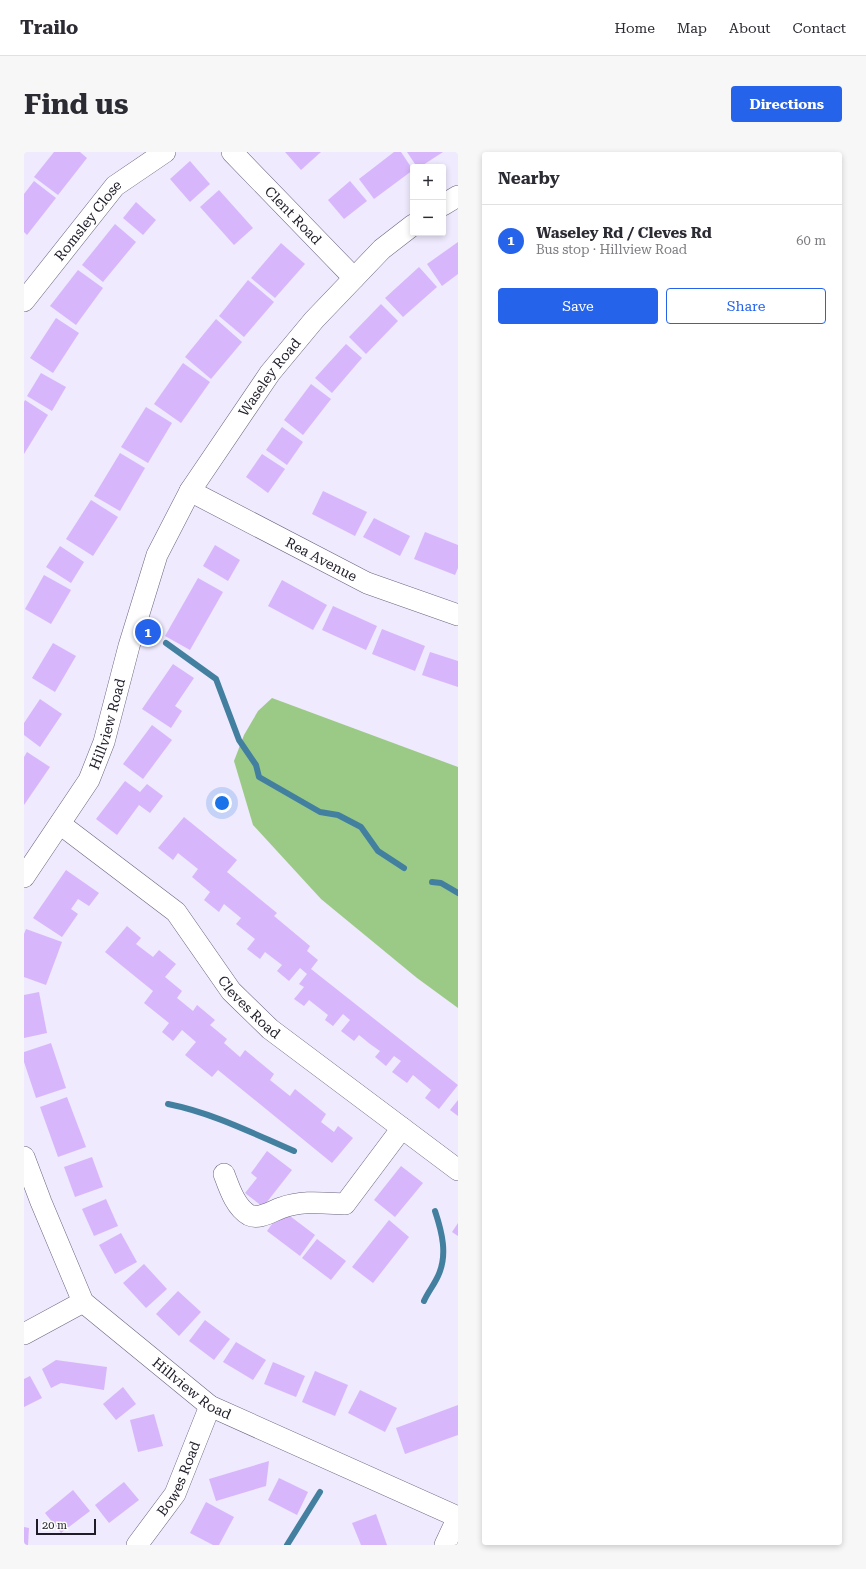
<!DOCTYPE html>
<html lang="en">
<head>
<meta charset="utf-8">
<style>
  :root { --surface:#fff; --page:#f7f7f7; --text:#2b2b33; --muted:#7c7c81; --line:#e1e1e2; --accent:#2563eb }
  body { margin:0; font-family:"Roboto Serif",serif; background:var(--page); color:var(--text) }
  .controls { position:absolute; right:12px; top:12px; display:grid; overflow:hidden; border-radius:4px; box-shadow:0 2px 6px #0003 }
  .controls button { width:36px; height:36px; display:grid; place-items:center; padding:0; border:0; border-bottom:1px solid var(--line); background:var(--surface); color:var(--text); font:20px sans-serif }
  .scale { position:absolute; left:12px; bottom:10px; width:60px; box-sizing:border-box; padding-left:4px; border:2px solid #1f1c27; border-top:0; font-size:11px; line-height:14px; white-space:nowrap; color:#1f1c27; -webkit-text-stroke:3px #fbfbfb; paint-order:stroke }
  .you { position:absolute; left:198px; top:651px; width:14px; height:14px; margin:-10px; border:3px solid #fff; border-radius:50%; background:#1a73e8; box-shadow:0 0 0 6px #1a73e833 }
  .badge { display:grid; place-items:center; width:26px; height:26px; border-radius:50%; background:var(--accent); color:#fff; font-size:13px; font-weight:700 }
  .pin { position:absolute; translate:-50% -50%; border:2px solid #fff; box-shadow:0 1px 4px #0006 }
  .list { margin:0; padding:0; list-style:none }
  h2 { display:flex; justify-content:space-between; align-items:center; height:52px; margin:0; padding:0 16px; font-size:17px }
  h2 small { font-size:13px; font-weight:400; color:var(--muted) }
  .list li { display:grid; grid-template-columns:26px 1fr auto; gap:12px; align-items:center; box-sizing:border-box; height:72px; padding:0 16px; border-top:1px solid var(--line) }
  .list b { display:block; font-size:15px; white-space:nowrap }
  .list p { margin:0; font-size:13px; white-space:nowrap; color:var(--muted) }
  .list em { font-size:13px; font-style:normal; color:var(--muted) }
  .actions { display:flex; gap:8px; padding:12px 16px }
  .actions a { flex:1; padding:9px 0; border:1px solid var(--accent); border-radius:4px; text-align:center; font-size:14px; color:var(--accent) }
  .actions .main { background:var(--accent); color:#fff }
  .map { position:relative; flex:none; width:434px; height:1393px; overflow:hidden; border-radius:4px }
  header { display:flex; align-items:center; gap:24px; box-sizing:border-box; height:56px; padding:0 20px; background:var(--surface); border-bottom:1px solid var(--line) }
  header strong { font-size:19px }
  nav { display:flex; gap:22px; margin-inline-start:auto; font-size:14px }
  .intro { display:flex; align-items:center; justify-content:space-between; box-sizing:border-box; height:96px; padding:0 24px }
  h1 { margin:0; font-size:28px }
  .button { padding:10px 18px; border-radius:4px; background:var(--accent); color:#fff; font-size:14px; font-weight:700 }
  main { display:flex; gap:24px; padding:0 24px }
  aside { flex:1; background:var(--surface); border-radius:4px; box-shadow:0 2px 6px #0003 }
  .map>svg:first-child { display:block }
  .forest { fill:#9bca87 }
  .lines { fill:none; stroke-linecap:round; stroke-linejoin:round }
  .stream { stroke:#4380a0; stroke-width:6 }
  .building { fill:#d8b6fc }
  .minor-casing { stroke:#6b647f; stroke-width:22 }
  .minor { stroke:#fff; stroke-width:21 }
  .labels { text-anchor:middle; stroke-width:3; stroke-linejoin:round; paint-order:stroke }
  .street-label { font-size:14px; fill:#1f1c27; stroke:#fbfbfb }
</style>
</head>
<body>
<header>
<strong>Trailo</strong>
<nav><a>Home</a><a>Map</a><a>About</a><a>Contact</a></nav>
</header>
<div class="intro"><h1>Find us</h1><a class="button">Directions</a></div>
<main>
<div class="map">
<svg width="434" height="1393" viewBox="0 0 434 1393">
  <rect width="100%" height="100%" fill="#efeafd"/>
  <path class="forest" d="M 248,546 L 434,615 L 434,856 L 393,826 L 297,747 L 229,673 L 210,609 L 220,583 L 234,559 Z"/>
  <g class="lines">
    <g class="stream">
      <path d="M 142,491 L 192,527 L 215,588 L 232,613 L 235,625 L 296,660 L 314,663 L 337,675 L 354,699 L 380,716"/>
      <path d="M 408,730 L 417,731 L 434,741"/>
      <path d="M 144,952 C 189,961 228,981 270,999"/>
      <path d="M 400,1149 C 404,1140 410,1133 414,1124 C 424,1103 418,1080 411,1059"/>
      <path d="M 263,1393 L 296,1340"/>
    </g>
  </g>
  <g class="building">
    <path d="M 30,0 L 56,0 L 63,6 L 34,43 L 10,25 Z"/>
    <path d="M 261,0 L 297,0 L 277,18 Z"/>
    <path d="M 370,0 L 377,0 L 389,18 L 350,47 L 335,27 Z"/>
    <path d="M 383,0 L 419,0 L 396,15 L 393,15 Z"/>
    <path d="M 166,9 L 186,32 L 166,50 L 146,27 Z"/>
    <path d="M 10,29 L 32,46 L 3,83 L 0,80 L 0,42 Z"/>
    <path d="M 326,29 L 343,49 L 320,67 L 304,48 Z"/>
    <path d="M 195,38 L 229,76 L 210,93 L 176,55 Z"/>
    <path d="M 112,50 L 132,68 L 119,83 L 99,66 Z"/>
    <path d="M 91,72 L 112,90 L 79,130 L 58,113 Z"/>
    <path d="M 434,90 L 434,122 L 418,134 L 403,112 Z"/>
    <path d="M 257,91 L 281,112 L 251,146 L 227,126 Z"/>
    <path d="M 395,115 L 413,135 L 379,165 L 361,146 Z"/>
    <path d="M 54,118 L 79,136 L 52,173 L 26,154 Z"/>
    <path d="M 224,128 L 250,150 L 220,185 L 195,164 Z"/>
    <path d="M 357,152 L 374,169 L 342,202 L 325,185 Z"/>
    <path d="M 32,166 L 55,181 L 29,221 L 6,206 Z"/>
    <path d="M 192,167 L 218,190 L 187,227 L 161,205 Z"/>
    <path d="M 322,192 L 338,206 L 308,241 L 291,226 Z"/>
    <path d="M 159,211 L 186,230 L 157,271 L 130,252 Z"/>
    <path d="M 17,221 L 42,235 L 28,259 L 3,244 Z"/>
    <path d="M 287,232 L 307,247 L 279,283 L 260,268 Z"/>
    <path d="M 1,248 L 24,263 L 0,302 L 0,250 Z"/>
    <path d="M 122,255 L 148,271 L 124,311 L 97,295 Z"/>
    <path d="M 258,275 L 279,290 L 263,313 L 242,298 Z"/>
    <path d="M 96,301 L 121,316 L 96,359 L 70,344 Z"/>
    <path d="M 238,302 L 261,317 L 244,341 L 222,325 Z"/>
    <path d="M 299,339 L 343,360 L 331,384 L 288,362 Z"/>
    <path d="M 67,348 L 94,365 L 69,404 L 42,387 Z"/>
    <path d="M 350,366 L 386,384 L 376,404 L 339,385 Z"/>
    <path d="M 401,380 L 434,393 L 434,416 L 431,423 L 390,407 Z"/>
    <path d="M 191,393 L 216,408 L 204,429 L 179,414 Z"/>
    <path d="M 36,394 L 60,410 L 47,431 L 22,415 Z"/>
    <path d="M 20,423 L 47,438 L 27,472 L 1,457 Z"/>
    <path d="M 174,426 L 199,440 L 166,498 L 141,484 Z"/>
    <path d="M 258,428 L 303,453 L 289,478 L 244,454 Z"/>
    <path d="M 309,454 L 353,474 L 342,498 L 298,478 Z"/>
    <path d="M 358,477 L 401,494 L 391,519 L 348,502 Z"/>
    <path d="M 29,491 L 52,504 L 31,540 L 8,526 Z"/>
    <path d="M 406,500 L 434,509 L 434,535 L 398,523 Z"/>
    <path d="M 149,512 L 170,526 L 151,554 L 158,559 L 147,576 L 118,557 Z"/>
    <path d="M 16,547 L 38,562 L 16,595 L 0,583 L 0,571 Z"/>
    <path d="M 128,573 L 148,588 L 119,627 L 99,612 Z"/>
    <path d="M 3,600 L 26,615 L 0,653 L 0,605 Z"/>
    <path d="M 101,629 L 116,640 L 123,632 L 139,644 L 126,661 L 115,653 L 93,683 L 72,667 Z"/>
    <path d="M 160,665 L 213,708 L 203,720 L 253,761 L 250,764 L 286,794 L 283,799 L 294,808 L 287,817 L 434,933 L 415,957 L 401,946 L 407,938 L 389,923 L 383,931 L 368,920 L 377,909 L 370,904 L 362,914 L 351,905 L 356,899 L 346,892 L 335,883 L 330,889 L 317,879 L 326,868 L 319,862 L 309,874 L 301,868 L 304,863 L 285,848 L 280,854 L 270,847 L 280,835 L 275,832 L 283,822 L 276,816 L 265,829 L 253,819 L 258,813 L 241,800 L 236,807 L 223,797 L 231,787 L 212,772 L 217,766 L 200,752 L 195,760 L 180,748 L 186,740 L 168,725 L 174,717 L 154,701 L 149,708 L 134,696 Z"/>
    <path d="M 42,718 L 75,741 L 65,754 L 54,747 L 47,757 L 54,762 L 38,785 L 9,766 Z"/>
    <path d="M 103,774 L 117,786 L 112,792 L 129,805 L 135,798 L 152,812 L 141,825 L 158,839 L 153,846 L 169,859 L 173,853 L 191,868 L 186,873 L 203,887 L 200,891 L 216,905 L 221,898 L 250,922 L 246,928 L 266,944 L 271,937 L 302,962 L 297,970 L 310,980 L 314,974 L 329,986 L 308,1011 L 194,918 L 188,925 L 161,903 L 172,890 L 158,878 L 149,889 L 138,880 L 145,871 L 120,851 L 129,839 L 81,800 Z"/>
    <path d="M 2,777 L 38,790 L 22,833 L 0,825 L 0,782 Z"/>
    <path d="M 15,840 L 23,881 L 0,886 L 0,843 Z"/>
    <path d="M 27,891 L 42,936 L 12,946 L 0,910 L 0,900 Z"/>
    <path d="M 43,945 L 62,995 L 34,1005 L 16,955 Z"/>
    <path d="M 434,948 L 434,964 L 426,958 Z"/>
    <path d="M 243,999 L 268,1018 L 239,1055 L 221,1041 L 233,1026 L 227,1021 Z"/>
    <path d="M 68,1005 L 79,1035 L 51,1045 L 40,1015 Z"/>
    <path d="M 377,1014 L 399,1031 L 371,1065 L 350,1048 Z"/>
    <path d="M 82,1047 L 94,1074 L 70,1084 L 58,1057 Z"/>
    <path d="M 258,1058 L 291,1083 L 276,1104 L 243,1079 Z"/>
    <path d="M 365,1068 L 385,1085 L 349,1131 L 328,1115 Z"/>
    <path d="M 434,1071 L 434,1084 L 428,1080 Z"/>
    <path d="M 97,1081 L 113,1110 L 91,1122 L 75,1093 Z"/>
    <path d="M 293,1087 L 322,1109 L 307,1128 L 278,1106 Z"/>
    <path d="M 120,1112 L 143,1137 L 122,1156 L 99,1131 Z"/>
    <path d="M 154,1139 L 177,1160 L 155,1184 L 132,1162 Z"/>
    <path d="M 181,1168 L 206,1187 L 190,1208 L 165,1189 Z"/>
    <path d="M 212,1190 L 242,1208 L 229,1228 L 199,1210 Z"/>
    <path d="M 32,1208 L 83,1215 L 80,1238 L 37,1231 L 27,1236 L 18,1217 Z"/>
    <path d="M 249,1210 L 281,1224 L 272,1245 L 240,1232 Z"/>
    <path d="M 291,1219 L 324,1233 L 311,1264 L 278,1250 Z"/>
    <path d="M 6,1224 L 18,1246 L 0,1255 L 0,1227 Z"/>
    <path d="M 99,1235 L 112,1252 L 92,1268 L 79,1252 Z"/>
    <path d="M 336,1238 L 373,1256 L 361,1280 L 324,1261 Z"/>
    <path d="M 434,1253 L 434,1283 L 381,1302 L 372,1276 Z"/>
    <path d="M 130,1262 L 139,1294 L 114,1300 L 106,1268 Z"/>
    <path d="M 245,1309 L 242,1334 L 192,1349 L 185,1327 Z"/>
    <path d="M 255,1326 L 284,1340 L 273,1363 L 244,1348 Z"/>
    <path d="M 100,1330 L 115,1348 L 85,1371 L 71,1353 Z"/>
    <path d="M 49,1338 L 66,1359 L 37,1381 L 21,1361 Z"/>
    <path d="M 182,1350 L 210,1365 L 195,1393 L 189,1393 L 166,1381 Z"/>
    <path d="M 352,1362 L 363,1393 L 337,1393 L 328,1371 Z"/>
    <path d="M 0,1375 L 5,1376 L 4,1393 L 0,1393 Z"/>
  </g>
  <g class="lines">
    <g class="minor-casing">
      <g id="minor">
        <path id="s1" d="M 208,0 L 330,126"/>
        <path d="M 419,53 L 434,44"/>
        <path id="s2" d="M 0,149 L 91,34 L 141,0"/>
        <path id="s3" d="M 166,339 L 343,431 L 434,463"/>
        <path id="s4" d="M 36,672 L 152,760 L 207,839 L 246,877 L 434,1018"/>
        <path id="s5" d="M 0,725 L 65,628 L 80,590 L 105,494 L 133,403 L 166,339 L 246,221 L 290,168 L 358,97 L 389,73"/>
        <path id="s6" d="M 0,1005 L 17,1050 L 59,1150 L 186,1254 L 434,1365"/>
        <path d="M 200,1022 C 205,1035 211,1055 225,1063 C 235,1068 248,1059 257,1056 C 278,1048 299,1051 321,1052 L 378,976"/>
        <path d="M 0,1182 L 59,1150"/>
        <path id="s7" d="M 113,1393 L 151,1342 L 186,1254"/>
        <path d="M 421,1393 L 434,1365"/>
      </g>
    </g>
    <use href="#minor" class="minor"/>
  </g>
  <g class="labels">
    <g class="street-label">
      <text dy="5" stroke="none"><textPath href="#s1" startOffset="88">Clent Road</textPath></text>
      <text dy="5" stroke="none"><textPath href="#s2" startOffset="103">Romsley Close</textPath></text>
      <text dy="5" stroke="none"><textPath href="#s5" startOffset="563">Waseley Road</textPath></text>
      <text dy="5" stroke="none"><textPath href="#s3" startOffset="148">Rea Avenue</textPath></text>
      <text dy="5" stroke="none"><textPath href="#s5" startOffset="176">Hillview Road</textPath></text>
      <text dy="5" stroke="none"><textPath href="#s4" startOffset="266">Cleves Road</textPath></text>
      <text dy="5" stroke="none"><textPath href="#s6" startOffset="296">Hillview Road</textPath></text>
      <text dy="5" stroke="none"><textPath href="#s7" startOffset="79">Bowes Road</textPath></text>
    </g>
  </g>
</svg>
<div class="controls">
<button>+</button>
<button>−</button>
</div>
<div class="scale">20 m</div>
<div class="you"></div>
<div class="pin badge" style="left:124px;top:480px">1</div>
</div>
<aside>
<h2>Nearby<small></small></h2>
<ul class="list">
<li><span class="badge">1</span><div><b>Waseley Rd / Cleves Rd</b><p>Bus stop · Hillview Road</p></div><em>60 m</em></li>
</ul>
<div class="actions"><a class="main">Save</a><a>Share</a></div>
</aside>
</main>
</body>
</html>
